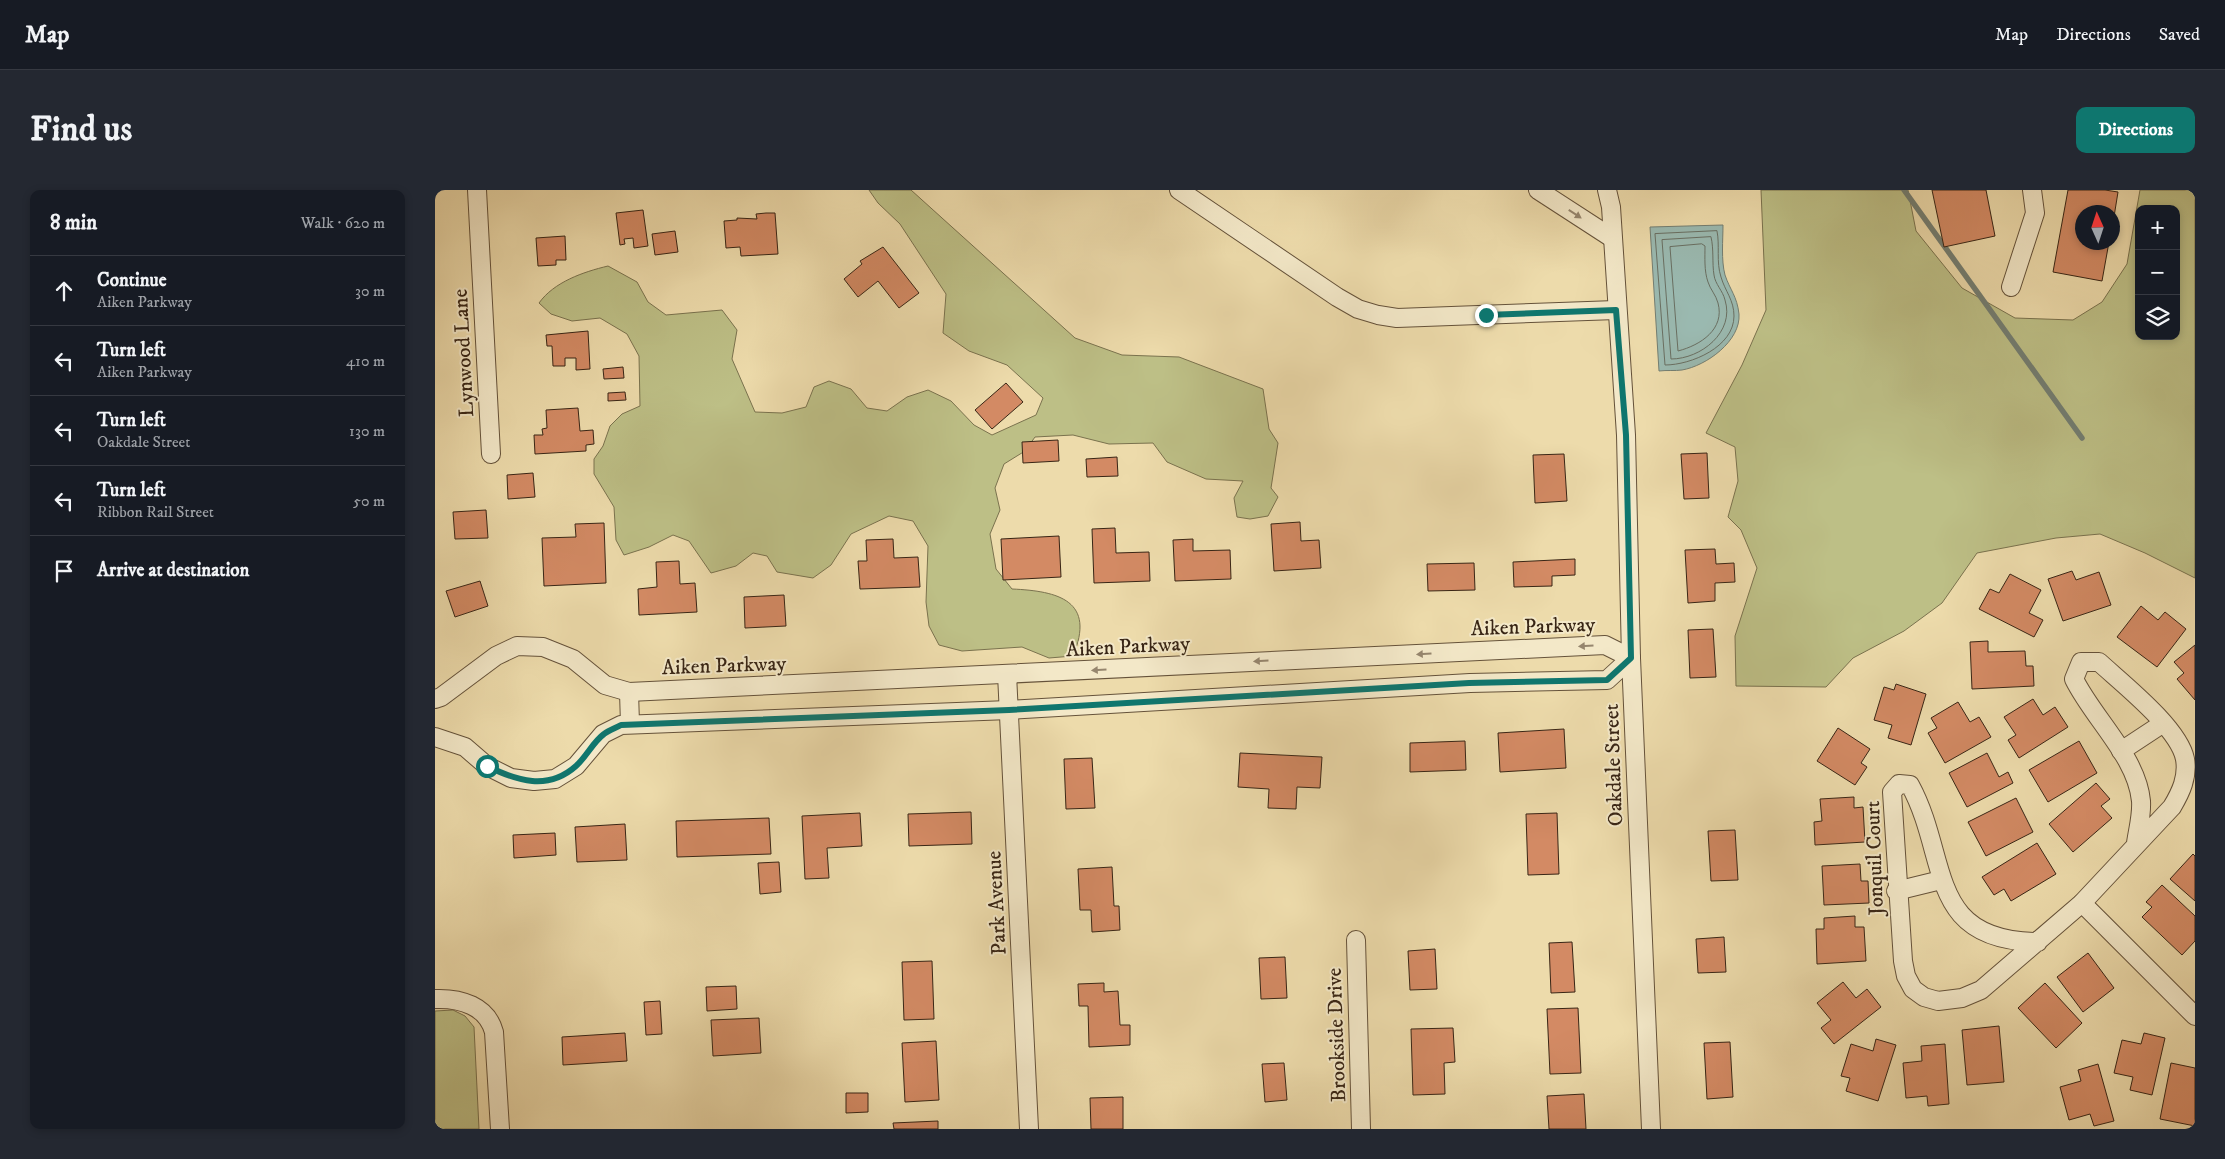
<!DOCTYPE html>
<html lang="en">
<head>
<meta charset="utf-8">
<style>
  :root { --surface:#171b24; --page:#242831; --text:#f1f3f6; --muted:#9ea1a6; --line:#363941; --accent:#0f766e }
  body { margin:0; font-family:"IM FELL DW Pica",serif; background:var(--page); color:var(--text) }
  .controls { position:absolute; right:15px; top:15px; display:grid; overflow:hidden; border-radius:10px; box-shadow:0 2px 8px #0003 }
  .controls button { width:45px; height:45px; display:grid; place-items:center; padding:0; border:0; border-bottom:1px solid var(--line); background:var(--surface); color:var(--text); font:25px sans-serif }
  .compass { position:absolute; left:1640px; top:15px; width:45px; height:45px; border-radius:50%; background:var(--surface); box-shadow:0 2px 8px #0003; rotate:357deg }
  .stop { position:absolute; width:15px; height:15px; margin:-11px; border:4px solid #0f766e; border-radius:50%; background:#fff }
  .stop.end { background:#0f766e; border-color:#fff; box-shadow:0 1px 5px #0008 }
  .list { margin:0; padding:0; list-style:none }
  h2 { display:flex; justify-content:space-between; align-items:center; height:65px; margin:0; padding:0 20px; font-size:21px }
  h2 small { font-size:16px; font-weight:400; color:var(--muted) }
  .list li { display:grid; grid-template-columns:32px 1fr auto; gap:15px; align-items:center; box-sizing:border-box; height:70px; padding:0 20px; border-top:1px solid var(--line) }
  .list b { display:block; font-size:19px; white-space:nowrap }
  .list p { margin:0; font-size:16px; white-space:nowrap; color:var(--muted) }
  .list em { font-size:16px; font-style:normal; color:var(--muted) }
  .icon { flex:none; width:28px; height:28px; fill:none; stroke:currentColor; stroke-width:2; stroke-linecap:round; stroke-linejoin:round }
  .map { position:relative; flex:none; width:1760px; height:939px; overflow:hidden; border-radius:10px }
  header { display:flex; align-items:center; gap:30px; box-sizing:border-box; height:70px; padding:0 25px; background:var(--surface); border-bottom:1px solid var(--line) }
  header strong { font-size:24px }
  nav { display:flex; gap:28px; margin-inline-start:auto; font-size:18px }
  .intro { display:flex; align-items:center; justify-content:space-between; box-sizing:border-box; height:120px; padding:0 30px }
  h1 { margin:0; font-size:35px }
  .button { padding:12px 22px; border-radius:10px; background:var(--accent); color:#fff; font-size:18px; font-weight:700 }
  main { display:flex; gap:30px; padding:0 30px }
  aside { flex:1; background:var(--surface); border-radius:10px; box-shadow:0 2px 8px #0003 }
  .map>svg:first-child { display:block }
  .green { fill:#bdbf86; stroke:#7a724e; fill-rule:evenodd }
  .water { fill:#9ab9b0; stroke:#737e72 }
  .lines { fill:none; stroke-linecap:round; stroke-linejoin:round }
  .shore { stroke:#696f62; stroke-width:1 }
  .stream { stroke:#737e72; stroke-width:5.5 }
  .building { fill:#d38a64; stroke:#382515 }
  .minor-casing { stroke:#65523a; stroke-width:20 }
  .minor { stroke:#f3e8c8; stroke-width:18 }
  .oneway { fill:#96866e }
  .route { stroke:#0f766e; stroke-width:6 }
  .labels { text-anchor:middle; stroke-width:4; stroke-linejoin:round; paint-order:stroke }
  .street-label { font-size:21px; fill:#382515; stroke:#f3e8c8 }
</style>
</head>
<body>
<header>
<strong>Map</strong>
<nav><a>Map</a><a>Directions</a><a>Saved</a></nav>
</header>
<div class="intro"><h1>Find us</h1><a class="button">Directions</a></div>
<main>
<aside>
<h2>8 min<small>Walk · 620 m</small></h2>
<ul class="list">
<li><svg class="icon" aria-label="ahead" viewBox="0 0 24 24"><path d="M12 20V5M6 11l6-6 6 6"/></svg><div><b>Continue</b><p>Aiken Parkway</p></div><em>30 m</em></li>
<li><svg class="icon" aria-label="left" viewBox="0 0 24 24"><path d="M17 20v-9H6M10 6l-5 5 5 5"/></svg><div><b>Turn left</b><p>Aiken Parkway</p></div><em>410 m</em></li>
<li><svg class="icon" aria-label="left" viewBox="0 0 24 24"><path d="M17 20v-9H6M10 6l-5 5 5 5"/></svg><div><b>Turn left</b><p>Oakdale Street</p></div><em>130 m</em></li>
<li><svg class="icon" aria-label="left" viewBox="0 0 24 24"><path d="M17 20v-9H6M10 6l-5 5 5 5"/></svg><div><b>Turn left</b><p>Ribbon Rail Street</p></div><em>50 m</em></li>
<li><svg class="icon" aria-label="arrive" viewBox="0 0 24 24"><path d="M6 21V4h12l-3 4 3 4H6"/></svg><div><b>Arrive at destination</b></div></li>
</ul>
</aside>
<div class="map">
<svg width="1760" height="939" viewBox="0 0 1760 939">
  <rect width="100%" height="100%" fill="#eddbab"/>
  <filter id="stains"><feTurbulence type="fractalNoise" baseFrequency=".004" numOctaves="4"/><feColorMatrix values="0 0 0 0 .2 0 0 0 0 .09 0 0 0 0 .02 0 0 0 .5 -.17"/></filter>
  <radialGradient id="worn" r=".72"><stop offset=".6" stop-color="#630" stop-opacity="0"/><stop offset="1" stop-color="#630" stop-opacity=".3"/></radialGradient>
  <g class="green">
    <path d="M 434,0 L 476,0 L 640,148 L 687,165 L 744,167 L 828,199 L 834,239 L 843,253 L 836,298 L 843,307 L 833,326 L 815,329 L 802,327 L 799,308 L 808,291 L 771,289 L 732,272 L 718,253 L 674,254 L 638,245 L 600,247 L 590,261 L 569,274 L 560,298 L 565,320 L 555,344 L 561,379 L 577,399 C 624,401 661,411 638,466 L 614,468 L 587,457 L 527,461 L 504,455 L 494,436 L 491,412 L 493,356 L 478,331 L 454,326 L 416,344 L 396,375 L 378,388 L 342,382 L 332,366 L 318,363 L 301,376 L 276,383 L 254,351 L 238,345 L 214,357 L 189,365 L 181,350 L 179,317 L 159,284 L 159,269 L 168,256 L 175,236 L 187,224 L 205,216 L 204,166 L 192,144 L 165,128 L 137,131 L 116,124 L 104,113 C 119,92 148,82 173,76 L 202,92 L 213,112 L 231,125 L 287,120 L 302,140 L 297,169 L 320,222 L 347,223 L 371,217 L 379,197 L 394,191 L 416,199 L 432,218 L 452,221 L 472,207 L 493,200 L 516,211 L 539,235 L 557,245 L 601,225 L 608,208 L 572,175 L 534,161 L 508,143 L 511,104 L 465,34 L 443,13 Z"/>
    <path d="M 1326,0 L 1473,0 L 1481,41 L 1527,98 L 1580,128 L 1638,130 L 1667,112 L 1692,74 L 1705,0 L 1760,0 L 1760,388 L 1710,363 L 1665,344 L 1621,348 L 1542,363 L 1507,413 L 1469,441 L 1418,468 L 1391,497 L 1301,496 L 1300,446 L 1322,378 L 1306,340 L 1293,327 L 1303,291 L 1300,257 L 1271,243 L 1307,175 L 1331,120 ZM 1704,19 L 1741,19 L 1741,146 L 1704,146 Z"/>
    <path d="M 18,820 L 30,826 L 39,837 L 44,939 L 0,939 L 0,821 Z"/>
  </g>
  <path class="water" d="M 1288,35 C 1288,50 1286,70 1290,85 C 1295,100 1302,106 1304,124 C 1306,151 1271,176 1247,180 C 1240,181 1232,180 1224,181 L 1215,37 Z"/>
  <g class="lines">
    <g class="shore">
      <path d="M 1282,41 C 1285,55 1281,72 1286,87 C 1290,101 1299,110 1299,126 C 1299,157 1256,175 1230,175 L 1220,44 Z"/>
      <path d="M 1276,47 C 1279,59 1277,73 1279,85 C 1280,94 1288,101 1290,110 C 1300,142 1266,169 1236,169 L 1227,50 Z"/>
      <path d="M 1267,54 L 1270,56 C 1270,67 1269,81 1273,92 C 1275,99 1281,105 1283,113 C 1290,139 1266,155 1243,161 L 1235,57 Z"/>
    </g>
    <path class="stream" d="M 1469,0 L 1647,248"/>
  </g>
  <g class="building">
    <path d="M 1497,0 L 1551,0 L 1560,46 L 1509,57 Z"/>
    <path d="M 1633,0 L 1670,0 L 1683,2 L 1678,33 L 1678,22 L 1648,22 L 1648,52 L 1674,52 L 1667,91 L 1618,82 Z"/>
    <path d="M 208,20 L 213,56 L 199,58 L 198,48 L 189,49 L 190,54 L 185,55 L 181,23 Z"/>
    <path d="M 331,23 L 340,23 L 343,64 L 306,66 L 305,57 L 291,58 L 289,31 L 302,30 L 302,28 L 322,29 L 321,24 Z"/>
    <path d="M 240,41 L 243,62 L 220,65 L 217,44 Z"/>
    <path d="M 130,46 L 131,70 L 121,70 L 121,75 L 103,76 L 101,48 Z"/>
    <path d="M 448,57 L 484,103 L 464,118 L 443,91 L 423,107 L 409,89 L 427,74 L 425,71 Z"/>
    <path d="M 153,141 L 155,179 L 141,180 L 141,168 L 130,168 L 130,176 L 118,176 L 117,156 L 112,156 L 111,145 Z"/>
    <path d="M 188,177 L 189,188 L 169,189 L 168,179 Z"/>
    <path d="M 571,193 L 588,212 L 557,239 L 540,220 Z"/>
    <path d="M 190,202 L 191,210 L 173,211 L 173,203 Z"/>
    <path d="M 143,218 L 145,241 L 158,240 L 159,254 L 151,255 L 151,261 L 100,264 L 99,245 L 108,245 L 107,239 L 112,238 L 111,220 Z"/>
    <path d="M 623,250 L 624,271 L 588,273 L 587,252 Z"/>
    <path d="M 1272,263 L 1274,308 L 1249,309 L 1246,264 Z"/>
    <path d="M 1129,264 L 1132,311 L 1100,313 L 1098,265 Z"/>
    <path d="M 682,267 L 683,286 L 652,287 L 651,269 Z"/>
    <path d="M 98,283 L 100,307 L 73,309 L 72,285 Z"/>
    <path d="M 51,320 L 53,348 L 20,349 L 18,322 Z"/>
    <path d="M 865,332 L 866,351 L 884,350 L 886,378 L 839,381 L 836,334 Z"/>
    <path d="M 169,333 L 171,393 L 109,396 L 107,348 L 141,347 L 140,334 Z"/>
    <path d="M 680,338 L 681,363 L 714,362 L 715,391 L 659,393 L 657,339 Z"/>
    <path d="M 624,346 L 626,387 L 568,390 L 566,349 Z"/>
    <path d="M 458,349 L 459,368 L 483,367 L 485,397 L 425,399 L 423,371 L 432,371 L 431,350 Z"/>
    <path d="M 758,349 L 758,361 L 795,360 L 796,389 L 740,391 L 738,350 Z"/>
    <path d="M 1280,359 L 1281,374 L 1299,373 L 1300,392 L 1280,393 L 1280,411 L 1253,413 L 1250,360 Z"/>
    <path d="M 1140,369 L 1140,385 L 1117,386 L 1117,396 L 1079,397 L 1078,372 Z"/>
    <path d="M 244,371 L 245,394 L 260,393 L 262,422 L 204,425 L 203,399 L 222,397 L 221,372 Z"/>
    <path d="M 1039,373 L 1040,400 L 993,401 L 992,374 Z"/>
    <path d="M 1637,381 L 1641,390 L 1664,382 L 1676,415 L 1628,431 L 1613,389 Z"/>
    <path d="M 1575,384 L 1606,400 L 1594,423 L 1608,430 L 1599,447 L 1544,419 L 1555,399 L 1564,403 Z"/>
    <path d="M 45,391 L 53,416 L 20,427 L 11,401 Z"/>
    <path d="M 349,405 L 351,436 L 310,438 L 309,407 Z"/>
    <path d="M 1706,416 L 1723,430 L 1730,422 L 1751,439 L 1722,477 L 1682,447 Z"/>
    <path d="M 1278,439 L 1281,487 L 1255,488 L 1253,440 Z"/>
    <path d="M 1553,451 L 1553,462 L 1590,461 L 1591,476 L 1598,476 L 1599,496 L 1537,499 L 1535,452 Z"/>
    <path d="M 1760,455 L 1760,510 L 1742,489 L 1749,483 L 1739,472 Z"/>
    <path d="M 1461,494 L 1491,504 L 1476,555 L 1453,548 L 1457,535 L 1439,530 L 1449,497 L 1459,500 Z"/>
    <path d="M 1598,509 L 1608,525 L 1620,517 L 1633,537 L 1584,568 L 1573,550 L 1581,545 L 1569,527 Z"/>
    <path d="M 1523,512 L 1535,532 L 1544,527 L 1556,547 L 1510,573 L 1493,543 L 1502,538 L 1496,528 Z"/>
    <path d="M 1403,538 L 1435,559 L 1426,573 L 1432,577 L 1420,595 L 1382,571 Z"/>
    <path d="M 1129,539 L 1131,578 L 1065,582 L 1063,543 Z"/>
    <path d="M 1030,551 L 1031,580 L 975,582 L 975,553 Z"/>
    <path d="M 1644,551 L 1662,583 L 1613,612 L 1594,580 Z"/>
    <path d="M 805,563 L 887,567 L 885,598 L 862,597 L 861,619 L 833,618 L 834,599 L 803,597 Z"/>
    <path d="M 1552,563 L 1564,587 L 1573,582 L 1578,593 L 1532,617 L 1514,583 Z"/>
    <path d="M 657,568 L 660,618 L 631,619 L 629,569 Z"/>
    <path d="M 1661,593 L 1675,609 L 1666,616 L 1677,628 L 1638,662 L 1614,634 Z"/>
    <path d="M 1419,607 L 1419,618 L 1428,617 L 1430,652 L 1380,655 L 1379,632 L 1387,631 L 1385,609 Z"/>
    <path d="M 1581,608 L 1598,642 L 1551,666 L 1533,632 Z"/>
    <path d="M 536,622 L 537,654 L 474,656 L 473,624 Z"/>
    <path d="M 425,623 L 427,656 L 392,658 L 394,688 L 370,689 L 367,626 Z"/>
    <path d="M 1122,623 L 1124,684 L 1093,685 L 1091,624 Z"/>
    <path d="M 334,628 L 336,664 L 242,667 L 241,631 Z"/>
    <path d="M 190,634 L 192,670 L 142,672 L 140,637 Z"/>
    <path d="M 1300,640 L 1303,690 L 1276,691 L 1273,641 Z"/>
    <path d="M 120,643 L 121,665 L 79,668 L 78,645 Z"/>
    <path d="M 1602,653 L 1621,684 L 1576,711 L 1569,699 L 1559,705 L 1547,687 Z"/>
    <path d="M 1758,664 L 1760,666 L 1760,711 L 1735,689 Z"/>
    <path d="M 344,672 L 346,702 L 325,704 L 323,673 Z"/>
    <path d="M 1425,674 L 1426,691 L 1433,691 L 1434,713 L 1389,715 L 1387,676 Z"/>
    <path d="M 677,677 L 679,716 L 684,716 L 685,740 L 657,742 L 656,720 L 645,720 L 643,679 Z"/>
    <path d="M 1727,695 L 1760,726 L 1760,751 L 1747,765 L 1707,727 L 1717,717 L 1711,712 Z"/>
    <path d="M 1420,726 L 1420,737 L 1429,737 L 1431,771 L 1382,774 L 1381,739 L 1389,739 L 1389,728 Z"/>
    <path d="M 1289,747 L 1291,782 L 1263,783 L 1261,749 Z"/>
    <path d="M 1137,752 L 1140,802 L 1116,803 L 1114,753 Z"/>
    <path d="M 1000,759 L 1002,799 L 975,800 L 973,761 Z"/>
    <path d="M 1653,763 L 1679,798 L 1648,822 L 1622,787 Z"/>
    <path d="M 850,767 L 852,808 L 826,809 L 824,768 Z"/>
    <path d="M 497,771 L 499,829 L 469,830 L 467,772 Z"/>
    <path d="M 1408,792 L 1421,808 L 1432,799 L 1446,817 L 1399,854 L 1386,838 L 1396,830 L 1382,813 Z"/>
    <path d="M 669,793 L 669,802 L 683,801 L 685,835 L 695,835 L 695,855 L 654,857 L 653,816 L 644,816 L 643,794 Z"/>
    <path d="M 1610,793 L 1647,833 L 1621,858 L 1583,818 Z"/>
    <path d="M 301,796 L 302,819 L 272,821 L 271,797 Z"/>
    <path d="M 225,811 L 227,844 L 211,845 L 209,812 Z"/>
    <path d="M 1143,818 L 1146,883 L 1115,884 L 1112,819 Z"/>
    <path d="M 324,828 L 326,863 L 278,866 L 276,830 Z"/>
    <path d="M 1564,836 L 1569,892 L 1532,895 L 1527,840 Z"/>
    <path d="M 1018,838 L 1020,872 L 1009,873 L 1010,904 L 978,905 L 976,839 Z"/>
    <path d="M 190,843 L 192,871 L 128,875 L 127,847 Z"/>
    <path d="M 1709,843 L 1730,848 L 1717,905 L 1695,900 L 1698,887 L 1679,883 L 1687,850 L 1706,854 Z"/>
    <path d="M 1441,849 L 1461,855 L 1443,911 L 1411,901 L 1415,888 L 1406,886 L 1416,854 L 1438,861 Z"/>
    <path d="M 501,851 L 504,910 L 470,912 L 467,853 Z"/>
    <path d="M 1295,852 L 1298,907 L 1272,909 L 1269,853 Z"/>
    <path d="M 1510,854 L 1514,914 L 1493,916 L 1492,906 L 1471,908 L 1468,873 L 1487,871 L 1486,856 Z"/>
    <path d="M 849,873 L 852,910 L 830,912 L 827,874 Z"/>
    <path d="M 1736,873 L 1760,878 L 1760,936 L 1725,929 Z"/>
    <path d="M 1663,874 L 1679,931 L 1659,936 L 1655,924 L 1634,930 L 1625,897 L 1646,891 L 1643,880 Z"/>
    <path d="M 411,903 L 433,903 L 433,922 L 411,923 Z"/>
    <path d="M 1149,904 L 1151,939 L 1114,939 L 1112,906 Z"/>
    <path d="M 688,907 L 688,939 L 656,939 L 655,908 Z"/>
    <path d="M 503,931 L 503,939 L 459,939 L 458,933 Z"/>
  </g>
  <g class="lines">
    <g class="minor-casing">
      <g id="minor">
        <path d="M 42,0 L 56,264"/>
        <path d="M 744,0 L 902,107 L 923,119 L 943,125 L 962,128 L 1181,120"/>
        <path d="M 1103,0 L 1177,48"/>
        <path d="M 1172,0 L 1176,17 L 1191,245 L 1196,468 L 1216,939"/>
        <path d="M 1576,97 L 1600,23 L 1597,0"/>
        <path d="M 572,484 L 594,939"/>
        <path d="M 194,502 L 195,534"/>
        <path d="M 0,509 L 6,507 L 61,466 L 82,456 L 108,457 L 138,469 L 170,495 L 194,502 L 1170,455 L 1196,468 L 1172,490 L 1035,493 L 574,520 L 186,535 L 168,544 L 141,576 L 120,589 L 99,591 L 76,588 L 52,576 L 30,557 L 0,547"/>
        <path d="M 1686,561 L 1727,534"/>
        <path d="M 1461,701 L 1506,690"/>
        <path d="M 1647,713 L 1760,826"/>
        <path d="M 921,750 L 926,939"/>
        <path d="M 1603,752 C 1490,751 1515,668 1475,595 L 1464,594 L 1457,602 L 1468,771 L 1471,786 L 1478,799 L 1489,807 L 1503,811 L 1527,808 L 1546,800 L 1647,713 L 1737,617 C 1746,602 1753,587 1750,569 C 1744,538 1688,494 1664,472 L 1646,472 L 1639,489 C 1658,528 1702,567 1706,611 C 1707,625 1703,639 1701,653"/>
        <path d="M 0,809 C 26,808 52,816 59,842 L 65,939"/>
      </g>
    </g>
    <use href="#minor" class="minor"/>
  </g>
  <defs><path id="oneway-solid" d="M-6-.8H1V-3.2L6.5 0L1 3.2V.8H-6Z" transform="scale(1.25)"/></defs>
  <g class="oneway">
    <use href="#oneway-solid" transform="translate(1140 24) rotate(33)"/>
    <use href="#oneway-solid" transform="translate(1151 456) rotate(177)"/>
    <use href="#oneway-solid" transform="translate(989 464) rotate(177)"/>
    <use href="#oneway-solid" transform="translate(826 471) rotate(177)"/>
    <use href="#oneway-solid" transform="translate(664 480) rotate(177)"/>
  </g>
  <g class="lines">
    <path class="route" d="M 52,576 C 82,591 113,601 141,576 C 152,566 158,552 169,544 C 174,540 181,538 186,535 L 574,520 L 1034,493 L 1172,490 L 1196,468 L 1191,245 L 1181,120 L 1051,125"/>
  </g>
  <g class="labels">
    <g class="street-label">
      <text transform="translate(28 163) rotate(-93)" y="7">Lynwood Lane</text>
      <text transform="translate(1098 436) rotate(-2)" y="7">Aiken Parkway</text>
      <text transform="translate(693 456) rotate(-3)" y="7">Aiken Parkway</text>
      <text transform="translate(289 475) rotate(-2)" y="7">Aiken Parkway</text>
      <text transform="translate(1178 575) rotate(-92)" y="7">Oakdale Street</text>
      <text transform="translate(1439 668) rotate(-92)" y="7">Jonquil Court</text>
      <text transform="translate(561 713) rotate(-93)" y="7">Park Avenue</text>
      <text transform="translate(901 845) rotate(-92)" y="7">Brookside Drive</text>
    </g>
  </g>
  <rect width="100%" height="100%" filter="url(#stains)"/>
  <rect width="100%" height="100%" fill="url(#worn)"/>
</svg>
<div class="controls">
<button>+</button>
<button>−</button>
<button><svg class="icon" aria-label="layers" viewBox="0 0 24 24"><path d="M12 4l9 5-9 5-9-5zM3 14l9 5 9-5"/></svg></button>
</div>
<svg class="compass" viewBox="-18 -18 36 36"><path d="M0-13l5 13h-10z" fill="#e53935"/><path d="M0 13l5-13h-10z" fill="#9ea1a6"/></svg>
<div class="stop" style="left:52px;top:576px"></div>
<div class="stop end" style="left:1051px;top:125px"></div>
</div>
</main>
</body>
</html>
